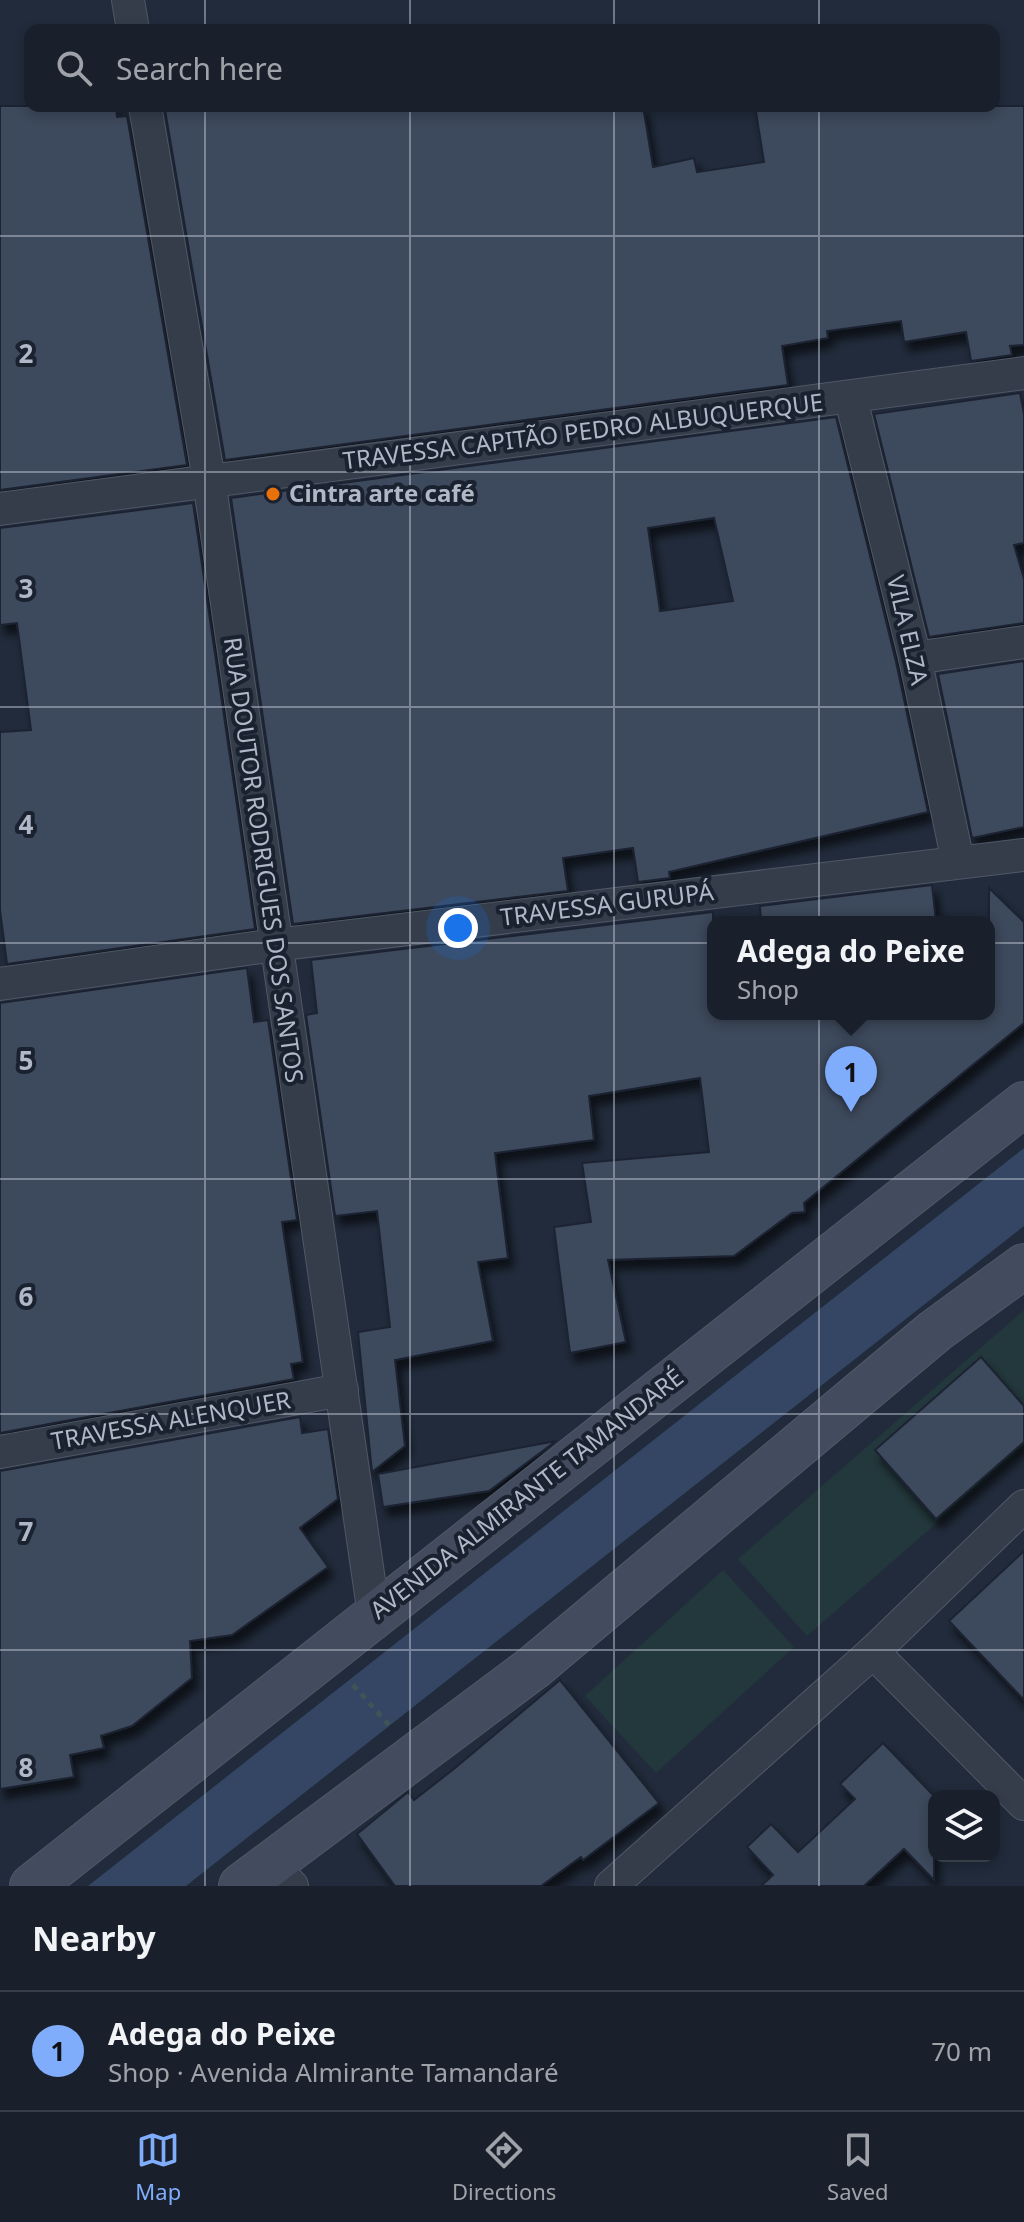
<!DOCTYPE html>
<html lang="en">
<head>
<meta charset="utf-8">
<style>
  :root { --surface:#19202c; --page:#222834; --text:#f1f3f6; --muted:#9fa3a9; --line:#373e48; --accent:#80acfc }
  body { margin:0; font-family:"Noto Sans",sans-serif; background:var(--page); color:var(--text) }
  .controls { position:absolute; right:24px; bottom:24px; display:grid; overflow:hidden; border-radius:16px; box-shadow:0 4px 12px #0003 }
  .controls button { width:72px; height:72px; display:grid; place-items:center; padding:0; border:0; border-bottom:2px solid var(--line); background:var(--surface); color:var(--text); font:40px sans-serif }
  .you { position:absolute; left:458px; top:928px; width:28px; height:28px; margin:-20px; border:6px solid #fff; border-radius:50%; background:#1a73e8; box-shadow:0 0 0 12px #1a73e833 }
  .badge { display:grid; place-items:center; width:52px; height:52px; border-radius:50%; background:var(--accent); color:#111; font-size:26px; font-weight:700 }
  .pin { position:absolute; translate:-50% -66px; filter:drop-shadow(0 2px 4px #0008) }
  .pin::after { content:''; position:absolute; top:42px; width:28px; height:24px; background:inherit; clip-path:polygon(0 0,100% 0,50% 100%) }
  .popup { position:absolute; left:707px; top:916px; width:288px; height:104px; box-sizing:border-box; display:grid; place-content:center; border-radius:16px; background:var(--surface); filter:drop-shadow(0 2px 6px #0005); font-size:26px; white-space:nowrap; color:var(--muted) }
  .popup b { font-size:30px; color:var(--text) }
  .popup::after { content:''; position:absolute; left:50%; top:100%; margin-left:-16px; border:16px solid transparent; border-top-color:var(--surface) }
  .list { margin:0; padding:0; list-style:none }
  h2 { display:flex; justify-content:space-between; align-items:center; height:104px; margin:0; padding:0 32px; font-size:34px }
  h2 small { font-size:26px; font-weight:400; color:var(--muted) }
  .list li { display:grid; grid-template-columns:52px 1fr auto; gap:24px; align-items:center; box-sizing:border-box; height:120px; padding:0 32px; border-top:2px solid var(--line) }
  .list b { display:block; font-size:30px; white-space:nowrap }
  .list p { margin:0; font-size:26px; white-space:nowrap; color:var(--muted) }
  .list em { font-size:26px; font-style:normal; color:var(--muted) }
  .icon { flex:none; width:44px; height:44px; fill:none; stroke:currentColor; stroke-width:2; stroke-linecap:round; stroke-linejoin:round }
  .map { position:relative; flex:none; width:1024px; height:1886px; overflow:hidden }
  .search { position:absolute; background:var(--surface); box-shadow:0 4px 12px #0003; left:24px; right:24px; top:24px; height:88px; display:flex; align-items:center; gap:20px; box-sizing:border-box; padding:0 28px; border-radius:16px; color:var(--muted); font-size:30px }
  .sheet { height:224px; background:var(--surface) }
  nav { display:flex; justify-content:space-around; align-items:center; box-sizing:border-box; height:112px; border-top:2px solid var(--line); background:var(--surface); font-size:22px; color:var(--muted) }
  nav a { display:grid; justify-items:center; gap:4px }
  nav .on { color:var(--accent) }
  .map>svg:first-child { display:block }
  .green { fill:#23383c }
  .water { fill:#344663 }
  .building { fill:#3d495b; stroke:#1c2432; stroke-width:2; fill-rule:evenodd; filter:url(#shadow) }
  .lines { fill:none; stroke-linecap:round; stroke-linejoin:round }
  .minor-casing { stroke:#505866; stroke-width:34 }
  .secondary-casing { stroke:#505866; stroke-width:46 }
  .path { stroke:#3e5456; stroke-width:5; stroke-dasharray:6 6; stroke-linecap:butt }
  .minor { stroke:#353d4b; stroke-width:32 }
  .secondary { stroke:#434c5e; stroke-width:44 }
  .grid { fill:none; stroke:#b0b8c7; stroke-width:2; stroke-opacity:0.55 }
  .food-dot { fill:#e8710a; stroke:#1a2230; stroke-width:3 }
  .labels { text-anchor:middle; stroke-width:8; stroke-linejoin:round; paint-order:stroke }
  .street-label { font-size:24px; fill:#b0b8c7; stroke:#1a2230 }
  .poi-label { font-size:24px; font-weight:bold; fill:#b0b8c7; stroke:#1a2230; text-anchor:start }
  .grid-label { font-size:26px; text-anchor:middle; font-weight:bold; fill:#b0b8c7; stroke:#1a2230; stroke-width:8; stroke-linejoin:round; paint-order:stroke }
</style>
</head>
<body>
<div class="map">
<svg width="1024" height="1886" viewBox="0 0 1024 1886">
  <defs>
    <filter id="shadow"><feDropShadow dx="5" dy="9" stdDeviation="4" flood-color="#0009"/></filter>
  </defs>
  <rect width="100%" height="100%" fill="#212b3b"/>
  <g class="green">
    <path d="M 1024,1310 L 1024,1447 L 807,1636 L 738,1559 Z"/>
    <path d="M 723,1570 L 794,1647 L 656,1773 L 585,1696 Z"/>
  </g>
  <path class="water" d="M 1024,1148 L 1024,1226 L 186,1886 L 88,1886 Z"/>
  <g class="building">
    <path d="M 0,106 L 116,106 L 117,117 L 127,116 L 187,465 L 0,490 Z"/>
    <path d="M 192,106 L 643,106 L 653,167 L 694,158 L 697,172 L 764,162 L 755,106 L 1024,106 L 1024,345 L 1010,346 L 1012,355 L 971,361 L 966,332 L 904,342 L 901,321 L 827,331 L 828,338 L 782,346 L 788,385 L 225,460 L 165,110 Z"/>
    <path d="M 1020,393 L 1024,414 L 1024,543 L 1014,545 L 1024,579 L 1024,623 L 929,637 L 874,414 Z"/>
    <path d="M 836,417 L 896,662 L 928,812 L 669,872 L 670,878 L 638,882 L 633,848 L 563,858 L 568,891 L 293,924 L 231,498 ZM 714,518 L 733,601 L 660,611 L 648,528 Z"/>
    <path d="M 193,503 L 255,929 L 7,964 L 0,910 L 0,732 L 31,730 L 17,623 L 0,625 L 0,528 Z"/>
    <path d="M 1024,661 L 1024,827 L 972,838 L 938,674 Z"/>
    <path d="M 932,885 L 936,922 L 761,922 L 760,906 Z"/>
    <path d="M 989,888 L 1024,922 L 1024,1023 L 804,1203 L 805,1212 L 792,1213 L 734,1256 L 608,1260 L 626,1342 L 570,1353 L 554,1227 L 591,1222 L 582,1163 L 709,1152 L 700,1078 L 589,1096 L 594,1140 L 495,1153 L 508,1258 L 478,1262 L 493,1341 L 395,1360 L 405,1446 L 372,1472 L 358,1332 L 390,1327 L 377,1211 L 335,1216 L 306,1015 L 317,1013 L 311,960 L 713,912 L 713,1014 L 989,1014 Z"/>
    <path d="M 247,968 L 254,1022 L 268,1020 L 297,1220 L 282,1222 L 303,1362 L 291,1364 L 294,1379 L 0,1433 L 0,1003 Z"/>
    <path d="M 981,1357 L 1024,1406 L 1024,1442 L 936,1519 L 875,1450 Z"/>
    <path d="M 300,1417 L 302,1433 L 328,1429 L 338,1499 L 300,1528 L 328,1567 L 232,1635 L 190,1641 L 192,1678 L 132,1726 L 101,1736 L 104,1748 L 70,1755 L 74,1777 L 0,1789 L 0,1471 Z"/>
    <path d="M 556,1441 L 489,1491 L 383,1507 L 378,1474 Z"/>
    <path d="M 1024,1551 L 1024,1700 L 949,1621 Z"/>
    <path d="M 560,1680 L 659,1803 L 583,1860 L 581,1857 L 541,1886 L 395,1886 L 357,1834 L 408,1792 L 414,1800 L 455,1768 Z"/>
    <path d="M 883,1743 L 934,1796 L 934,1880 L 904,1849 L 864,1886 L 761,1886 L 773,1875 L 747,1847 L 771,1824 L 798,1852 L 855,1799 L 840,1784 Z"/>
  </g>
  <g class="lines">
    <g class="minor-casing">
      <g id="minor">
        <path d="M 128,0 L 133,30"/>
        <path d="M 145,106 L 209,480 L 374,1615"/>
        <path d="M 851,399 L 915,658 L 958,862"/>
        <path d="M 0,509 L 1024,373"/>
        <path d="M 915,658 L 1024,642"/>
        <path d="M 0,984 L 275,945 L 1024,855"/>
        <path d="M 0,1452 L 342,1390"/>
        <path d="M 873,1652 L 1024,1804"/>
        <path d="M 270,1863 L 292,1886"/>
        <path d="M 611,1886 L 873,1652 L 1024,1506"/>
      </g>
    </g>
    <g class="secondary-casing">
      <g id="secondary">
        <path d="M 32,1886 L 1024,1104"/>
        <path d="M 241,1886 L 534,1667 L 935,1331 L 1024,1266"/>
      </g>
    </g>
    <path class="path" d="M 353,1685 L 389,1725"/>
    <use href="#minor" class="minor"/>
    <use href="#secondary" class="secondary"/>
  </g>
  <path class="grid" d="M 205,0 L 205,30M 410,0 L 410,30M 614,0 L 614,30M 819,0 L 819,30M 205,106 L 205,1886M 410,106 L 410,1886M 614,106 L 614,1886M 819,106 L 819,1886M 0,236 L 1024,236M 0,472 L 1024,472M 0,707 L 1024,707M 0,943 L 1024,943M 0,1179 L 1024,1179M 0,1414 L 1024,1414M 0,1650 L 1024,1650"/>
  <circle class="food-dot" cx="273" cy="494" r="8"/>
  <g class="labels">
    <g class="street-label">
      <text transform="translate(583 432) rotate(-7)" y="8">TRAVESSA CAPITÃO PEDRO ALBUQUERQUE</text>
      <text transform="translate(907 630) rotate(77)" y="8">VILA ELZA</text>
      <text transform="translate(263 860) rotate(82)" y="8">RUA DOUTOR RODRIGUES DOS SANTOS</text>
      <text transform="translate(607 905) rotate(-7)" y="8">TRAVESSA GURUPÁ</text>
      <text transform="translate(171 1421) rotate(-10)" y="8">TRAVESSA ALENQUER</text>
      <text transform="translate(527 1494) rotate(-38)" y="8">AVENIDA ALMIRANTE TAMANDARÉ</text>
    </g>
    <g class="poi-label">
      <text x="289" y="502">Cintra arte café</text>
    </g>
  </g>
  <g class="grid-label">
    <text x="26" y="363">2</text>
    <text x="26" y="598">3</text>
    <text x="26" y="834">4</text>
    <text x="26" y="1070">5</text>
    <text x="26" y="1306">6</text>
    <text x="26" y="1541">7</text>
    <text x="26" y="1777">8</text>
  </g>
</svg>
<div class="controls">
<button><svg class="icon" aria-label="layers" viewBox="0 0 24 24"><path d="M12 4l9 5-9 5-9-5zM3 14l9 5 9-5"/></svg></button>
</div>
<div class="you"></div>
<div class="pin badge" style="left:851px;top:1112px">1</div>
<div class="popup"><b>Adega do Peixe</b>Shop</div>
<div class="search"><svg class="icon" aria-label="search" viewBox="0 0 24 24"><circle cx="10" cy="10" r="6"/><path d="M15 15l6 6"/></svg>Search here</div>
</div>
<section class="sheet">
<h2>Nearby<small></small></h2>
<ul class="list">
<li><span class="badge">1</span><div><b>Adega do Peixe</b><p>Shop · Avenida Almirante Tamandaré</p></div><em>70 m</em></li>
</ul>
</section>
<nav>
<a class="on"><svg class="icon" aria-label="map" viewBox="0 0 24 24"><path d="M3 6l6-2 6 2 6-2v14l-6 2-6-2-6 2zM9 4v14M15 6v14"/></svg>Map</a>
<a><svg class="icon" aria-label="directions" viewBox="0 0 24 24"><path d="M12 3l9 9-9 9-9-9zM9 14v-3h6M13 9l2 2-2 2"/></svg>Directions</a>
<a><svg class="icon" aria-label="saved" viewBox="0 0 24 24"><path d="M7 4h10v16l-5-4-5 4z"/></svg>Saved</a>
</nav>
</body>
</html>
